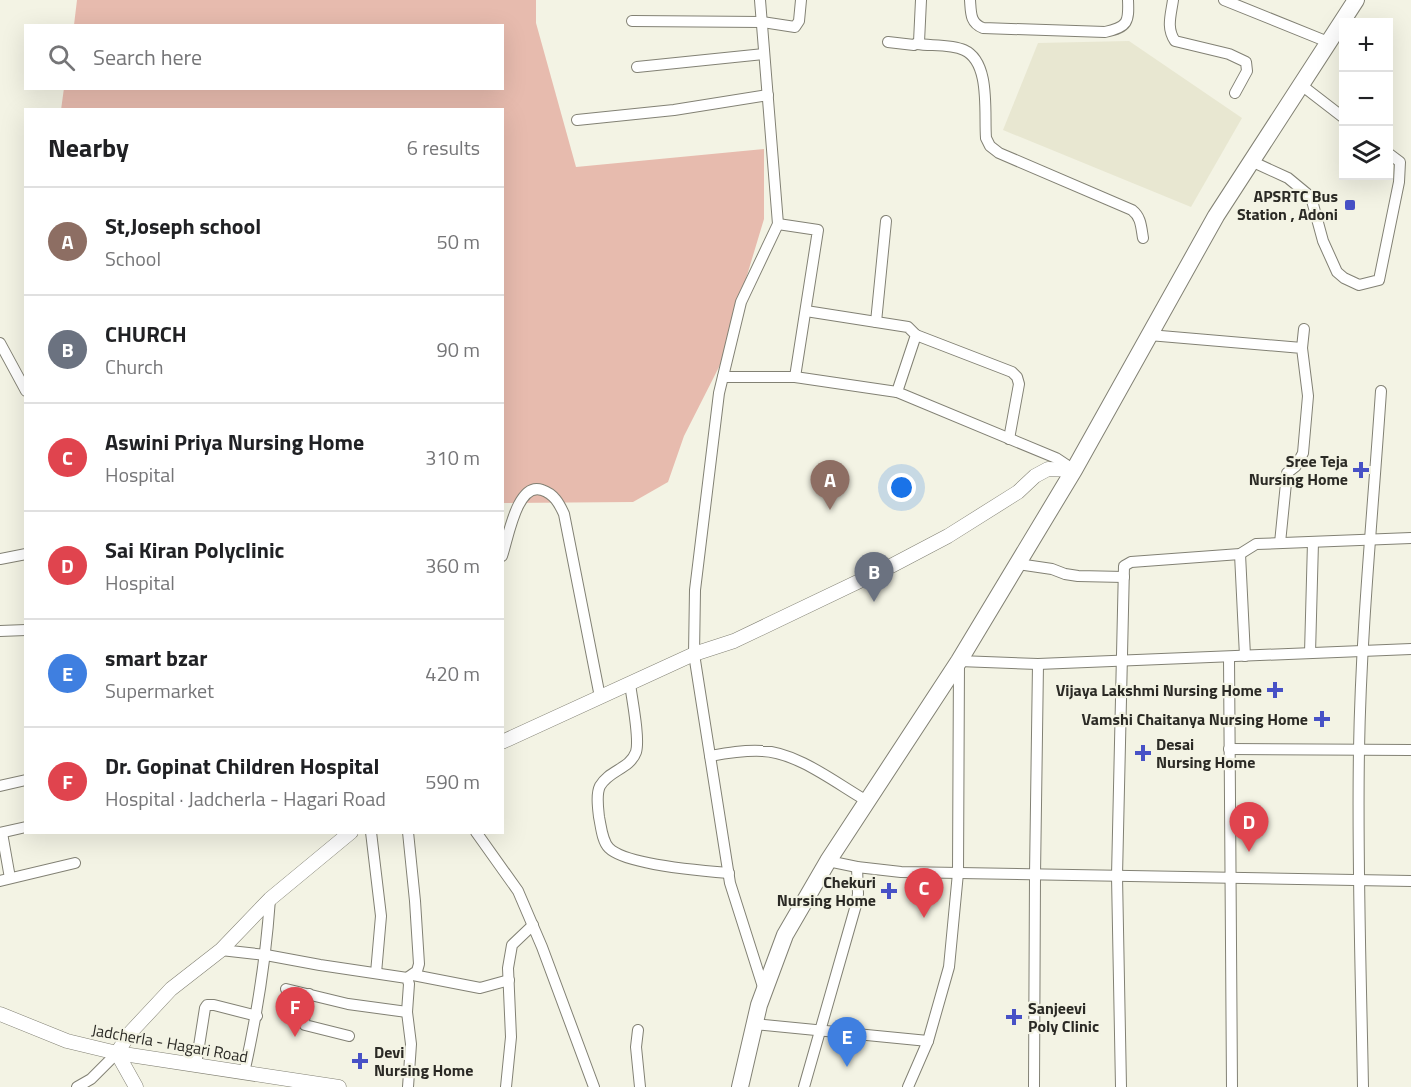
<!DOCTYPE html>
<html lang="en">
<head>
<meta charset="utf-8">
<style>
  :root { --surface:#fff; --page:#f2f2f2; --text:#202124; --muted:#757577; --line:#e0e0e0; --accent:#2563eb }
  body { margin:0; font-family:"Titillium Web",sans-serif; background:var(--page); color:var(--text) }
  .controls { position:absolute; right:18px; top:18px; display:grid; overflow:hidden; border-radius:0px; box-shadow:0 6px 24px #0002 }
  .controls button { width:54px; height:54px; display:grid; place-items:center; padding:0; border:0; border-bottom:2px solid var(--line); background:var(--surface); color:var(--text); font:30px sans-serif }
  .you { position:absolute; left:902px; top:488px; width:21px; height:21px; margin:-15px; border:4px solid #fff; border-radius:50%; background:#1a73e8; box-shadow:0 0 0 9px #1a73e833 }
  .badge { display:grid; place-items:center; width:39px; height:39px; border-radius:50%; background:var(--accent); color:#fff; font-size:20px; font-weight:700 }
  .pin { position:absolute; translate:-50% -50px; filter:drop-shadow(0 2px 3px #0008) }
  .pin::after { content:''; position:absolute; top:32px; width:21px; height:18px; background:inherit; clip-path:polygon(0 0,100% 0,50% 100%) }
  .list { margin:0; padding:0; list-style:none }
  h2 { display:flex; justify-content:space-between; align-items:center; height:78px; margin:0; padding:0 24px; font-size:26px }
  h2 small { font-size:20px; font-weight:400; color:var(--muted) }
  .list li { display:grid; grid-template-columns:39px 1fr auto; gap:18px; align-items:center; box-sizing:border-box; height:108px; padding:0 24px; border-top:2px solid var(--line) }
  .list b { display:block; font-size:22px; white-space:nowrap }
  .list p { margin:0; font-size:20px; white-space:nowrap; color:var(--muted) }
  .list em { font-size:20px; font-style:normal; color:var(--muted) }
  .icon { flex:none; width:33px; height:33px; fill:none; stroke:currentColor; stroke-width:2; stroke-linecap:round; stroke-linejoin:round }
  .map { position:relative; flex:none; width:1411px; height:1087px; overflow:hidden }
  .search { position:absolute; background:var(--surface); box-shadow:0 6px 24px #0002; left:24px; top:24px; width:480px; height:66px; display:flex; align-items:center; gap:15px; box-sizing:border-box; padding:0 21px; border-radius:0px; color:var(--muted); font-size:22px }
  .panel { position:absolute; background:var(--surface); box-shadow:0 6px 24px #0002; left:24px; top:108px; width:480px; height:726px; border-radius:0px }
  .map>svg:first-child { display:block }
  .built { fill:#e8e7d1 }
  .green { fill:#e7bbae }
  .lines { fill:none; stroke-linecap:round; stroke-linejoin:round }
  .minor-casing { stroke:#828174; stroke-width:12 }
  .tertiary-casing { stroke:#828174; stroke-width:15 }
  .primary-casing { stroke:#828174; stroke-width:18 }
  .minor { stroke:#fff; stroke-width:10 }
  .tertiary { stroke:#fff; stroke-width:14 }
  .primary { stroke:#fff; stroke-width:16 }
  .poi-dot { fill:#4751c6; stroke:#f3f3e4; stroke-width:2 }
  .labels { text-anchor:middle; stroke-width:4.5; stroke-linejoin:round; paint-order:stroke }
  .poi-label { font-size:16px; font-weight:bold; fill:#2b2a25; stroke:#f3f3e4; text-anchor:end }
  .street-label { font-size:16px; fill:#2b2a25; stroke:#f3f3e4 }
</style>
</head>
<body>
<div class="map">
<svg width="1411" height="1087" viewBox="0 0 1411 1087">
  <rect width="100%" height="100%" fill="#f3f3e4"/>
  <path class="built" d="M 1129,41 L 1242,118 L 1191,207 L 1003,130 L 1038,43 Z"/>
  <path class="green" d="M 77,0 L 536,0 L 536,23 L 576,167 L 764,149 L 764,219 L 720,365 L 684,436 L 668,482 L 633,502 L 503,503 L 502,110 L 61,110 L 64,88 L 502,88 L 502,26 L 74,25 Z"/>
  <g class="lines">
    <g class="minor-casing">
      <g id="minor">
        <path d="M 760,0 L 778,224 L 741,302 L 719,393 L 695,590 L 694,654 L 730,883 L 764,990"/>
        <path d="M 970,0 C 971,13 970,23 983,28 L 1105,32 C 1128,27 1129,22 1128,0"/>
        <path d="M 1173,0 C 1171,15 1166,28 1175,41 L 1229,54 L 1246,62 L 1247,71 L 1235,93"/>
        <path d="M 1224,0 L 1328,42"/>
        <path d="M 632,21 L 762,22 L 795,27 L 799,21 L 801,0"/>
        <path d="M 888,42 L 914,45 L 919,42 L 921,0"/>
        <path d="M 917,44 C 931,46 951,44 964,50 C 991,62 984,113 986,138 L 990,146 L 999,153 L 1132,210 C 1141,217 1141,226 1143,238"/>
        <path d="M 637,67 L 764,54"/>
        <path d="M 1300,84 L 1344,118"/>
        <path d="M 577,120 L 674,110 L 768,95"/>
        <path d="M 1251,161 L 1288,178 L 1311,197 L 1323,241 L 1337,272 L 1344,278 L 1359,285 L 1379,280 L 1399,182 L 1400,162 L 1388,153"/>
        <path d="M 806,311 L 908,327 L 916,335 L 897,392 L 1056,458 L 1074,470"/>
        <path d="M 876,322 L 886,221"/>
        <path d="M 916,335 L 1012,372 L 1017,377 L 1019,384 L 1009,439"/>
        <path d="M 1149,335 L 1302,348 L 1308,396 L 1303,453 L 1296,466 L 1287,473 L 1280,543"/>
        <path d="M 0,343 L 26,391"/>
        <path d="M 1302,348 L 1304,329"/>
        <path d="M 723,377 L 795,377 L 818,230 L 778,224"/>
        <path d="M 795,377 L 897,392"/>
        <path d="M 1240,554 L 1245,656"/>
        <path d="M 502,556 C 508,539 517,481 542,490 C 554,494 559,503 564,514 L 600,697"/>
        <path d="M 0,559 L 26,554"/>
        <path d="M 1018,564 L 1052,569 L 1065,574 L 1078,576 L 1124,577"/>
        <path d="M 0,631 L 26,630"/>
        <path d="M 1310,653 L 1313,542"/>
        <path d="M 1229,657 L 1232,1087"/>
        <path d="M 630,684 C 632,699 640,739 636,752 C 630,769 609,770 600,786 C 596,794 598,808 599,817 C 601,826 602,841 609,848 C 626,865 703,871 729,873"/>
        <path d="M 1229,749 L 1411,750"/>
        <path d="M 710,756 C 727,753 744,750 762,751 C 797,752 837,784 867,801"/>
        <path d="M 0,786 L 26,780"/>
        <path d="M 371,832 L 381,916 L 376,973"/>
        <path d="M 476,832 L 518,891 L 542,947 L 594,1087"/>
        <path d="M 0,833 L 26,827"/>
        <path d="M 2,833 L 10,878"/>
        <path d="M 828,861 L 857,867 L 901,872 L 1411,881"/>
        <path d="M 0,881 L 75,863"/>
        <path d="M 221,950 L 266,955 L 320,965 L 407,978 L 409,984 L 407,1012 L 411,1044 L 408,1087"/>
        <path d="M 413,975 L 480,988 L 509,980"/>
        <path d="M 407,978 L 417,971 L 419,964 L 415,901 L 408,832"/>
        <path d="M 286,989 L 348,1004 L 407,1012"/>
        <path d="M 309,994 L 304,1020 L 305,1025 L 349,1036"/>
        <path d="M 754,1024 L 928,1041"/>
        <path d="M 638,1030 L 636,1047 L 640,1087"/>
        <path d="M 196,1065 L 205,1008 L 207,1005 L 214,1005 L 257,1016"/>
        <path d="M 244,1073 C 257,1015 266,958 270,899"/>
        <path d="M 77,1087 L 91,1079 L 117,1053"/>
        <path d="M 506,1087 L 511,1037 L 508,968 L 512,945 L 533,925"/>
        <path d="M 804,1087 L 856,905 L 858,894 L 857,867"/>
        <path d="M 908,1087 L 928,1041 L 949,967 L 958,873 L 959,661 L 1038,664 L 1411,649"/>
        <path d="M 1034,1087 L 1035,875 L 1038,664"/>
        <path d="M 1121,1087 L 1117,876 L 1124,566 L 1131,562 L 1240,554 L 1256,544 L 1411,538"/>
        <path d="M 1363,1087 C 1361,975 1357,862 1359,750 C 1361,630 1373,511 1381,391"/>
      </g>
    </g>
    <g class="tertiary-casing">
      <g id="tertiary">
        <path d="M 502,742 L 694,654 L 734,641 L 891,566 L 948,536 L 1018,492 L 1035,476 L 1048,469 L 1074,470"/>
        <path d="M 0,1014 L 67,1041 L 117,1053 L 339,1087"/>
        <path d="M 136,1087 L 117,1053 L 129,1034 L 171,989 L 221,950 L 270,899 L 351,832"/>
      </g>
    </g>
    <g class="primary-casing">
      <path id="primary" d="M 740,1087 L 759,1005 L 785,935 L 828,861 L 959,661 L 1074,470 L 1216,216 L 1356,0"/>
    </g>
    <use href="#minor" class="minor"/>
    <use href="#tertiary" class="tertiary"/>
    <use href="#primary" class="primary"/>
  </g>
  <g class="poi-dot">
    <rect x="1344" y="199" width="12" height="12" rx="3"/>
    <path d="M1358 461h6v6h6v6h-6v6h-6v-6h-6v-6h6z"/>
    <path d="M1272 681h6v6h6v6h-6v6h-6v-6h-6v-6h6z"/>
    <path d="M1319 710h6v6h6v6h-6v6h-6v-6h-6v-6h6z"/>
    <path d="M1140 744h6v6h6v6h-6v6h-6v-6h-6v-6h6z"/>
    <path d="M886 882h6v6h6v6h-6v6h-6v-6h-6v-6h6z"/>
    <path d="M1011 1008h6v6h6v6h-6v6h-6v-6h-6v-6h6z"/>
    <path d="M357 1052h6v6h6v6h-6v6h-6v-6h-6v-6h6z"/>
  </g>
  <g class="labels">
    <g class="poi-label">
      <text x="1338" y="202">APSRTC Bus<tspan x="1338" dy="18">Station , Adoni</tspan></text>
      <text x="1348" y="467">Sree Teja<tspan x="1348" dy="18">Nursing Home</tspan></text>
      <text x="1262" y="696">Vijaya Lakshmi Nursing Home</text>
      <text x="1308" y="725">Vamshi Chaitanya Nursing Home</text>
      <text x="1156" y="750" text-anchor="start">Desai<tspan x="1156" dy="18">Nursing Home</tspan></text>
      <text x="876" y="888">Chekuri<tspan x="876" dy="18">Nursing Home</tspan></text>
      <text x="1028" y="1014" text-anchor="start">Sanjeevi<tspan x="1028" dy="18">Poly Clinic</tspan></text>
      <text x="374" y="1058" text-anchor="start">Devi<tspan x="374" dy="18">Nursing Home</tspan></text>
    </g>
    <g class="street-label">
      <text transform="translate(170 1043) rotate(10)" y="6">Jadcherla - Hagari Road</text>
    </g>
  </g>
</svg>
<div class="controls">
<button>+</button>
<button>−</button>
<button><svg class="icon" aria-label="layers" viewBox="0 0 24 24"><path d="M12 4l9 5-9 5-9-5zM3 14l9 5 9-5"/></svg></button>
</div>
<div class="you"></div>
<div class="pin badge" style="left:830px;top:510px;background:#8d6e63">A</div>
<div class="pin badge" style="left:874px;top:602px;background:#6b7280">B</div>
<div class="pin badge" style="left:924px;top:918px;background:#e0444e">C</div>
<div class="pin badge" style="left:1249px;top:852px;background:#e0444e">D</div>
<div class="pin badge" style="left:847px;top:1067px;background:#3f7fe0">E</div>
<div class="pin badge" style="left:295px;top:1037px;background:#e0444e">F</div>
<div class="search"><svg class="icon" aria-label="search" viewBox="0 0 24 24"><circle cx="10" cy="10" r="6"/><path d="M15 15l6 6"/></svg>Search here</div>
<section class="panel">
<h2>Nearby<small>6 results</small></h2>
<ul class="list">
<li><span class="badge" style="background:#8d6e63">A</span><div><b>St,Joseph school</b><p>School</p></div><em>50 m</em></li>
<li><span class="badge" style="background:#6b7280">B</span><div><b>CHURCH</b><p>Church</p></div><em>90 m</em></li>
<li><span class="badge" style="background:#e0444e">C</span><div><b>Aswini Priya Nursing Home</b><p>Hospital</p></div><em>310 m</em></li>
<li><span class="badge" style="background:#e0444e">D</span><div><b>Sai Kiran Polyclinic</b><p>Hospital</p></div><em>360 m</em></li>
<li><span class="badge" style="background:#3f7fe0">E</span><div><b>smart bzar</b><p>Supermarket</p></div><em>420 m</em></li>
<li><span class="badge" style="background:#e0444e">F</span><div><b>Dr. Gopinat Children Hospital</b><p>Hospital · Jadcherla - Hagari Road</p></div><em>590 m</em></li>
</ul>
</section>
</div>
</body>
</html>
